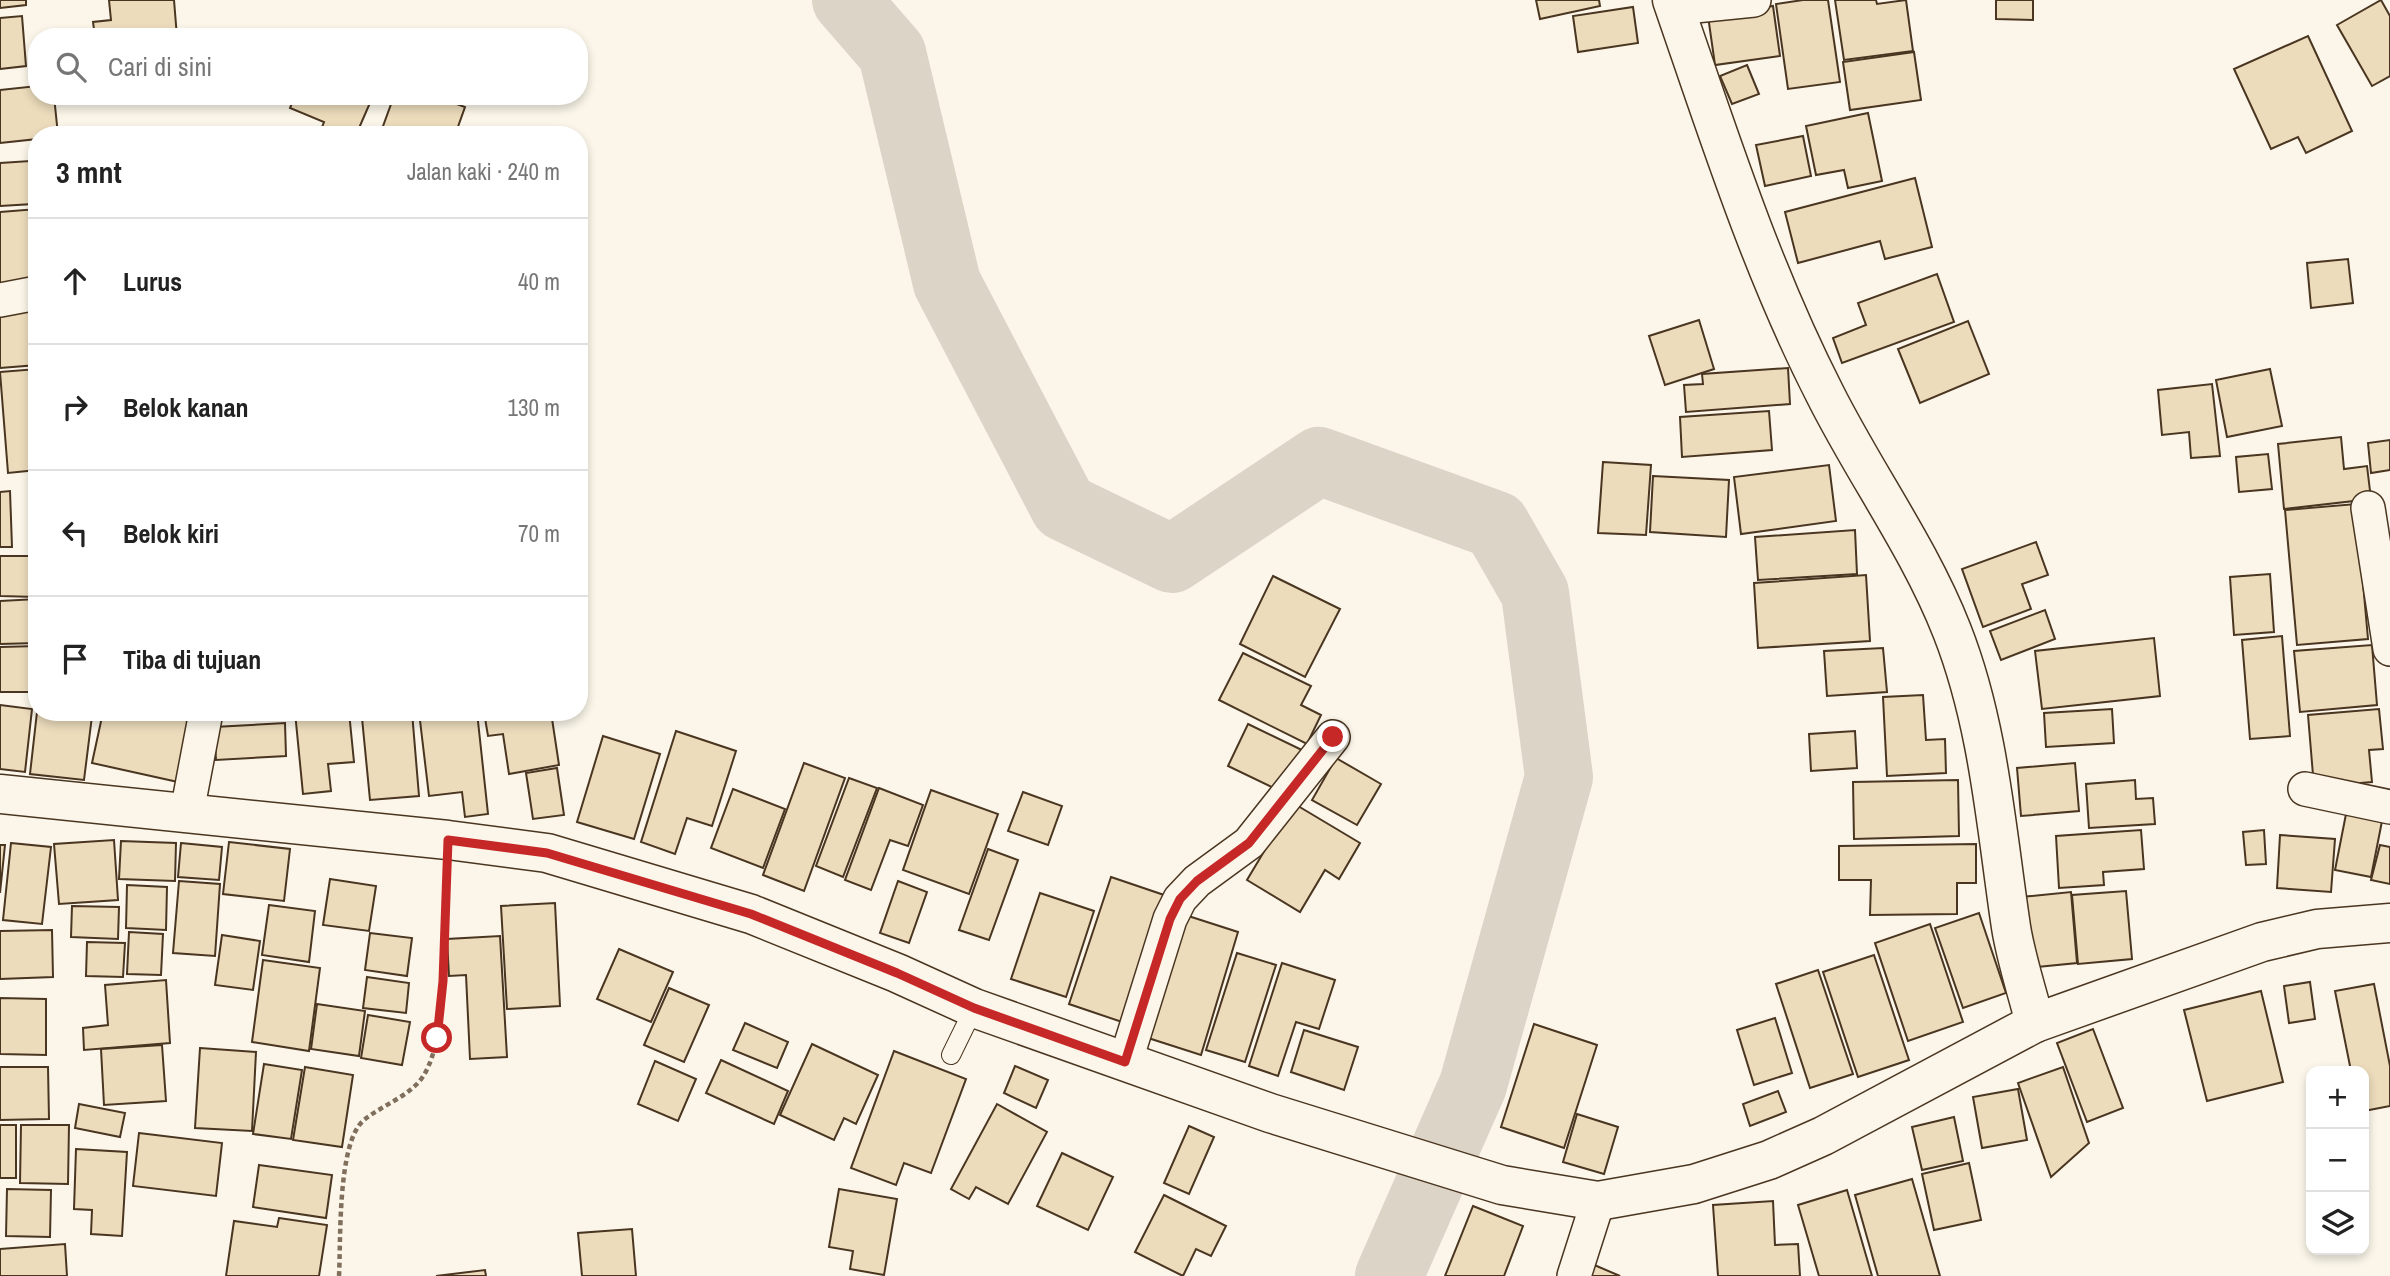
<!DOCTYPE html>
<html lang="id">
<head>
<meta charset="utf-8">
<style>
  :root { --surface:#fff; --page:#f2f2f2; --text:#222; --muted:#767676; --line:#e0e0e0 }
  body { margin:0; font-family:"Archivo Narrow",sans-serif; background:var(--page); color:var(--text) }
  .controls { position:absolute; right:21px; bottom:21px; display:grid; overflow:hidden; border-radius:14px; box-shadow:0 4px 10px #0003 }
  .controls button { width:63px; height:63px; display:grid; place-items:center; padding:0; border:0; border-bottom:2px solid var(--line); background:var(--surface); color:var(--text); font:35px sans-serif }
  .stop { position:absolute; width:21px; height:21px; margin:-16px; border:5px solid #c62828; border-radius:50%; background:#fff }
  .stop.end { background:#c62828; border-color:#fff; box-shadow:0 2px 7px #0008 }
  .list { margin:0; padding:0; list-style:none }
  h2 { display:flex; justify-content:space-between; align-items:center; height:91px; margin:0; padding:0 28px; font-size:30px }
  h2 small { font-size:23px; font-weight:400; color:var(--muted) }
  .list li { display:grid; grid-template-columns:46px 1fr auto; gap:21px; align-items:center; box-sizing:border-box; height:126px; padding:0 28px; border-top:2px solid var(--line) }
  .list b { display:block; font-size:26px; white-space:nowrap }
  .list em { font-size:23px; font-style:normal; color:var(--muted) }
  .icon { flex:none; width:38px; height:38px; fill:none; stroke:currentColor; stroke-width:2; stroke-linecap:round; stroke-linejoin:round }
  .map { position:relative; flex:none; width:2390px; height:1276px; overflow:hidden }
  .search { position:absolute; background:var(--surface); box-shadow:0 4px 10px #0003; left:28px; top:28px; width:560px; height:77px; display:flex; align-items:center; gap:18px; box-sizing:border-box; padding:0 24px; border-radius:28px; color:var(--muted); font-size:26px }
  .panel { position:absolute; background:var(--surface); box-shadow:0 4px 10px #0003; left:28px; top:126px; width:560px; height:595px; border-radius:28px }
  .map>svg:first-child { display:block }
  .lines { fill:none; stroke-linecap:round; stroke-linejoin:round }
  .river { stroke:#dcd4c6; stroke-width:68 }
  .building { fill:#ecdcbc; stroke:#4a3520; stroke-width:2 }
  .service-casing { stroke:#4a3520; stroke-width:20 }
  .minor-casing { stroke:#4a3520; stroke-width:36 }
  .tertiary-casing { stroke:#4a3520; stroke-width:41 }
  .path { stroke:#7f6f5c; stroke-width:4.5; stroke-dasharray:5 3.5; stroke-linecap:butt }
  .service { stroke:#fbf6e9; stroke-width:18 }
  .minor { stroke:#fbf6e9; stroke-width:33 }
  .tertiary { stroke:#fbf6e9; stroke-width:38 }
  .route { stroke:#c62828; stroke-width:9 }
</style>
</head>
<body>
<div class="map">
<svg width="2390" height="1276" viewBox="0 0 2390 1276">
  <rect width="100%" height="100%" fill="#fbf6e9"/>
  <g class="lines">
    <path class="river" d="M 846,0 L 892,53 L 947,283 L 1064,507 L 1172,559 L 1319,461 L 1496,525 L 1535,593 L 1559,777 L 1473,1085 L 1389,1276"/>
  </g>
  <g class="building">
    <path d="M 0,0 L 26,0 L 26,5 L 0,8 Z"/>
    <path d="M 109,0 L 174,0 L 177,37 L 95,37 L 93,22 L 111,20 Z"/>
    <path d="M 1536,0 L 1599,0 L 1600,6 L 1540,19 Z"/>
    <path d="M 1803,0 L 1828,0 L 1840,82 L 1788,89 L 1776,4 Z"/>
    <path d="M 1835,0 L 1876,0 L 1877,4 L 1906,0 L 1913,51 L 1844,60 Z"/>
    <path d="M 1996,0 L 2033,0 L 2033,20 L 1996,19 Z"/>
    <path d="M 2381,0 L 2390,16 L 2390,76 L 2372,86 L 2337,25 Z"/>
    <path d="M 1773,6 L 1780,56 L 1715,65 L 1708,16 Z"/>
    <path d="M 1633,7 L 1638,43 L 1578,52 L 1573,16 Z"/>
    <path d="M 22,16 L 26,66 L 0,69 L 0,18 Z"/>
    <path d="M 86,31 L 86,37 L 58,37 L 58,34 Z"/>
    <path d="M 2308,36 L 2352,131 L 2306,153 L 2298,137 L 2271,149 L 2234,69 Z"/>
    <path d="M 1914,52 L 1921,100 L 1850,110 L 1843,62 Z"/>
    <path d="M 1747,65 L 1759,94 L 1732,104 L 1720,76 Z"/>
    <path d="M 37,86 L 37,96 L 54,96 L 58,135 L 37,135 L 37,139 L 0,143 L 0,90 Z"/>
    <path d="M 65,96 L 93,96 L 94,100 L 66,103 Z"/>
    <path d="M 295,96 L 373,96 L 356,135 L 319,135 L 324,122 L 290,108 Z"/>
    <path d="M 394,96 L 435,96 L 465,107 L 455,135 L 396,135 L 382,129 Z"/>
    <path d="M 1868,113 L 1882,181 L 1848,188 L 1844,170 L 1816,175 L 1806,126 Z"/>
    <path d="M 1803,136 L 1811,176 L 1765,186 L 1756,145 Z"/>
    <path d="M 30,161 L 33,204 L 0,206 L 0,163 Z"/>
    <path d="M 1915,178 L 1932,247 L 1885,259 L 1880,241 L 1798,263 L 1785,212 Z"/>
    <path d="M 37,209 L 37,285 L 0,287 L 0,212 Z"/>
    <path d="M 2348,259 L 2353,303 L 2311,308 L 2307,263 Z"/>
    <path d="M 1937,274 L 1954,322 L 1842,363 L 1833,338 L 1866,325 L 1858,303 Z"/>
    <path d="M 37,309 L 37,365 L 0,368 L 0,312 Z"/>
    <path d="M 1699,320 L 1714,369 L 1665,385 L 1649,336 Z"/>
    <path d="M 1968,321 L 1989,374 L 1920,403 L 1898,349 Z"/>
    <path d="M 1788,368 L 1790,404 L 1686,412 L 1684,385 L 1703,384 L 1702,374 Z"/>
    <path d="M 37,369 L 37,470 L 8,473 L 0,372 Z"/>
    <path d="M 2270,369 L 2282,426 L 2227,437 L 2216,380 Z"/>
    <path d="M 2212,384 L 2220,456 L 2191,458 L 2189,432 L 2162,435 L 2158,390 Z"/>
    <path d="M 1769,411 L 1772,450 L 1682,457 L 1680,417 Z"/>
    <path d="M 2341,437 L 2344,469 L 2367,466 L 2371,499 L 2284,509 L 2278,444 Z"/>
    <path d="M 2390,440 L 2390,470 L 2371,473 L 2368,443 Z"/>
    <path d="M 2268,454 L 2272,489 L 2239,492 L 2236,457 Z"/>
    <path d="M 1603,462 L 1651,465 L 1646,535 L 1598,533 Z"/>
    <path d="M 1829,465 L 1836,521 L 1741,534 L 1734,477 Z"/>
    <path d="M 1653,476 L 1729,480 L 1726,537 L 1650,532 Z"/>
    <path d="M 10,491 L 12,547 L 0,547 L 0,492 Z"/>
    <path d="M 2356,504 L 2368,639 L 2297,645 L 2285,510 Z"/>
    <path d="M 1855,530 L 1857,574 L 1758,580 L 1755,537 Z"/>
    <path d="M 2036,542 L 2048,575 L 2022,584 L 2031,609 L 1983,627 L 1962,569 Z"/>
    <path d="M 0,556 L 37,556 L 37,597 L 0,596 Z"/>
    <path d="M 2270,574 L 2274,632 L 2234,635 L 2230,577 Z"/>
    <path d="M 1866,575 L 1870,641 L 1758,648 L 1754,583 Z"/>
    <path d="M 1273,576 L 1340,609 L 1305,677 L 1240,644 Z"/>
    <path d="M 37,599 L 37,643 L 0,644 L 0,601 Z"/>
    <path d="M 2045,610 L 2055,639 L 2001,660 L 1990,631 Z"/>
    <path d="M 2282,636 L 2290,736 L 2250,739 L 2242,640 Z"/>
    <path d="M 2154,638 L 2160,696 L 2042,709 L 2035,651 Z"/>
    <path d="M 2372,645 L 2377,705 L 2300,712 L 2294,651 Z"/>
    <path d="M 37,646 L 37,692 L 0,692 L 0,647 Z"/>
    <path d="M 1883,648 L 1887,692 L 1827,696 L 1824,651 Z"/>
    <path d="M 1243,653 L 1311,686 L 1301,705 L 1321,715 L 1307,744 L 1219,700 Z"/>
    <path d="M 1923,695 L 1926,740 L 1945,739 L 1946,773 L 1887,776 L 1883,697 Z"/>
    <path d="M 0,705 L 32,709 L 25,772 L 0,769 Z"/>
    <path d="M 2112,709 L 2114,743 L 2046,747 L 2044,713 Z"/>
    <path d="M 2379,709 L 2383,749 L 2369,750 L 2372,782 L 2314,787 L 2308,715 Z"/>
    <path d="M 37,712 L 92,716 L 84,780 L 30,774 Z"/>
    <path d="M 103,712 L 194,712 L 178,782 L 92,763 Z"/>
    <path d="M 295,712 L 349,712 L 354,762 L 328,764 L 331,791 L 303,794 Z"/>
    <path d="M 353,712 L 412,712 L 419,796 L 370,800 L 362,718 L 354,718 Z"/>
    <path d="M 419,712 L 477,712 L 488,814 L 465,817 L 462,792 L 429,796 Z"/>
    <path d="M 484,712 L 551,712 L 559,765 L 509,774 L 503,734 L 488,736 Z"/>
    <path d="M 285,723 L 286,756 L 216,760 L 214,727 Z"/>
    <path d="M 1248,724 L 1304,751 L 1284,793 L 1228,766 Z"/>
    <path d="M 676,731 L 736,751 L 712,826 L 687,818 L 675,854 L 641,842 Z"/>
    <path d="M 1855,731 L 1857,768 L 1811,771 L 1809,734 Z"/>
    <path d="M 603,736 L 660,754 L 634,839 L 577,822 Z"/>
    <path d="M 1336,758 L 1381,784 L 1357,825 L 1312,800 Z"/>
    <path d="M 804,763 L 845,778 L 804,891 L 763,875 Z"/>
    <path d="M 2075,763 L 2079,811 L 2021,816 L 2017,768 Z"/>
    <path d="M 557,768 L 564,815 L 533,819 L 526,773 Z"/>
    <path d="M 849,778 L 877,788 L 843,877 L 816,866 Z"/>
    <path d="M 1958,780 L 1959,836 L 1854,839 L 1853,782 Z"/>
    <path d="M 2135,780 L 2136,799 L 2153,798 L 2155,824 L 2089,828 L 2086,784 Z"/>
    <path d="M 879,788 L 923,805 L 908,846 L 890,840 L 871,890 L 845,880 Z"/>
    <path d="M 733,789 L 785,809 L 763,868 L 711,848 Z"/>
    <path d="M 931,790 L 998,814 L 969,894 L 903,870 Z"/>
    <path d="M 1023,792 L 1062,806 L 1048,845 L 1008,831 Z"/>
    <path d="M 1293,803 L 1360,843 L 1339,879 L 1325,870 L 1300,912 L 1247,880 Z"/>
    <path d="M 2347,809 L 2383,816 L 2371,877 L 2335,870 Z"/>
    <path d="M 2141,830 L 2144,869 L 2103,872 L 2104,885 L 2059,888 L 2056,836 Z"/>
    <path d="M 2264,830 L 2266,864 L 2246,865 L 2243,832 Z"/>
    <path d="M 2280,835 L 2335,839 L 2331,892 L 2277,888 Z"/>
    <path d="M 114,840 L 118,900 L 59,904 L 54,844 Z"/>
    <path d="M 121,841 L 176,843 L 175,881 L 119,879 Z"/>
    <path d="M 229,842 L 290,849 L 284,901 L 223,894 Z"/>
    <path d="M 11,843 L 51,847 L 42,924 L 3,920 Z"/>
    <path d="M 181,843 L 222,847 L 219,880 L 178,877 Z"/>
    <path d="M 1976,844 L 1976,883 L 1957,883 L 1957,914 L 1870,915 L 1871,880 L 1839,880 L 1839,846 Z"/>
    <path d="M 0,845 L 5,845 L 0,893 Z"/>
    <path d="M 2380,845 L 2390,847 L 2390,884 L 2371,880 Z"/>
    <path d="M 988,849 L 1018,860 L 989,940 L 959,930 Z"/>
    <path d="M 1111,877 L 1164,895 L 1122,1022 L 1069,1004 Z"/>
    <path d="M 330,879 L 376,886 L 369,931 L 323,925 Z"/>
    <path d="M 179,881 L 220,884 L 215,956 L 173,953 Z"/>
    <path d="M 898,881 L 927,892 L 909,943 L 880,933 Z"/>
    <path d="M 127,885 L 167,887 L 166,930 L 126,928 Z"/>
    <path d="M 2126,891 L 2132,959 L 2078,964 L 2072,895 Z"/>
    <path d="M 2071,892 L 2077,963 L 2028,968 L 2021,897 Z"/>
    <path d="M 1040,893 L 1094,911 L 1066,997 L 1011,979 Z"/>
    <path d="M 555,903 L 560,1006 L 507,1009 L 501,906 Z"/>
    <path d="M 269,905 L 315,911 L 309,962 L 262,955 Z"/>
    <path d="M 72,906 L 119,907 L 118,939 L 71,937 Z"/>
    <path d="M 1179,913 L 1238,932 L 1201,1055 L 1142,1036 Z"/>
    <path d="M 1979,913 L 2006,993 L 1963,1008 L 1935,928 Z"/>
    <path d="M 1930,924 L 1963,1022 L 1908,1041 L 1875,943 Z"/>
    <path d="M 52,930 L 53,977 L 0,979 L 0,931 Z"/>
    <path d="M 129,932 L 163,934 L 161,975 L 127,974 Z"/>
    <path d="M 370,933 L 412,938 L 407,976 L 365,970 Z"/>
    <path d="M 222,935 L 260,941 L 253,990 L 215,985 Z"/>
    <path d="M 500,936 L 507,1057 L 470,1059 L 466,975 L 449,976 L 447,939 Z"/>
    <path d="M 87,942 L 125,943 L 123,977 L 86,976 Z"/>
    <path d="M 619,949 L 673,972 L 651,1022 L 597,999 Z"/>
    <path d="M 1237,953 L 1276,965 L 1245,1062 L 1206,1050 Z"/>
    <path d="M 1874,955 L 1909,1060 L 1858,1077 L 1823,972 Z"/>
    <path d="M 263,960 L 320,968 L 309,1051 L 252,1042 Z"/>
    <path d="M 1282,963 L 1335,980 L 1319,1029 L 1296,1022 L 1278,1076 L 1249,1066 Z"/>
    <path d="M 1818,970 L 1853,1074 L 1810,1088 L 1776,984 Z"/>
    <path d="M 367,977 L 409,983 L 406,1013 L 363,1008 Z"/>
    <path d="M 166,980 L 170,1043 L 84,1050 L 83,1028 L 108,1025 L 105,985 Z"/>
    <path d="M 2310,982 L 2315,1019 L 2289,1023 L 2284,986 Z"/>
    <path d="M 2374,984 L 2390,1066 L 2390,1106 L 2364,1111 L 2364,1071 L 2351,1071 L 2335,991 Z"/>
    <path d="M 669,988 L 709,1005 L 684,1062 L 644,1045 Z"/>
    <path d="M 2261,991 L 2283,1082 L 2207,1101 L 2184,1010 Z"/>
    <path d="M 0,998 L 46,999 L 46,1055 L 0,1054 Z"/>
    <path d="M 317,1004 L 365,1011 L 359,1056 L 311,1049 Z"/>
    <path d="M 368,1015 L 410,1022 L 402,1065 L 361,1058 Z"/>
    <path d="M 1775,1018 L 1792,1073 L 1754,1085 L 1737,1030 Z"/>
    <path d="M 745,1023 L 788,1042 L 777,1068 L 733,1050 Z"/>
    <path d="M 1534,1024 L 1597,1045 L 1564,1148 L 1501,1127 Z"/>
    <path d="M 2093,1029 L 2123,1108 L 2087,1122 L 2057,1043 Z"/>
    <path d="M 1304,1030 L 1358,1047 L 1344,1090 L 1291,1072 Z"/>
    <path d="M 812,1044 L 878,1075 L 856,1124 L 844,1118 L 834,1140 L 780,1115 Z"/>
    <path d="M 162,1045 L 166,1101 L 104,1105 L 101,1049 Z"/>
    <path d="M 200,1048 L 256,1052 L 252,1131 L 195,1128 Z"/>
    <path d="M 894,1051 L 966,1079 L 931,1173 L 904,1163 L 896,1185 L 851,1168 Z"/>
    <path d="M 721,1060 L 788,1091 L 774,1124 L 706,1093 Z"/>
    <path d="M 655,1061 L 696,1079 L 678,1121 L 638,1104 Z"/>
    <path d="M 264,1064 L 302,1070 L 291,1139 L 253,1134 Z"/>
    <path d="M 1015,1066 L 1048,1080 L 1036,1108 L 1004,1093 Z"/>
    <path d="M 0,1067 L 48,1067 L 49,1119 L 0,1120 Z"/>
    <path d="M 305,1067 L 353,1075 L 342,1147 L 293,1140 Z"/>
    <path d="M 2063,1067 L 2089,1143 L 2051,1177 L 2018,1083 Z"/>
    <path d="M 2018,1089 L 2027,1140 L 1982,1148 L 1973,1097 Z"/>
    <path d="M 1778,1091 L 1786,1112 L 1750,1126 L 1743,1104 Z"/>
    <path d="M 79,1104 L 125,1113 L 120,1137 L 75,1128 Z"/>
    <path d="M 997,1104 L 1047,1132 L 1008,1204 L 976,1187 L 969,1199 L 951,1189 Z"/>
    <path d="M 1577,1114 L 1618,1127 L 1604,1174 L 1563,1162 Z"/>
    <path d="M 1954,1117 L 1963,1161 L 1922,1170 L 1912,1127 Z"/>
    <rect x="0" y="1125" width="16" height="53"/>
    <path d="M 21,1125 L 69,1125 L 68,1184 L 20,1183 Z"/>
    <path d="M 1189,1126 L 1214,1137 L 1189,1194 L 1164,1183 Z"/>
    <path d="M 139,1133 L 222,1143 L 216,1196 L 133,1186 Z"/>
    <path d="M 76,1149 L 127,1152 L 122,1236 L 91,1234 L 92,1210 L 74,1209 Z"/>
    <path d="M 1062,1153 L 1113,1177 L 1088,1230 L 1037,1206 Z"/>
    <path d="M 1969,1163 L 1981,1220 L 1934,1230 L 1922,1174 Z"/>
    <path d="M 259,1165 L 332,1175 L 326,1218 L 253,1207 Z"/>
    <path d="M 1912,1179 L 1940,1276 L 1878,1276 L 1855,1195 Z"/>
    <path d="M 7,1189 L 51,1190 L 50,1237 L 6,1236 Z"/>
    <path d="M 839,1189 L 897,1199 L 884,1275 L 850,1269 L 853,1251 L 829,1247 Z"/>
    <path d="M 1847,1190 L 1872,1276 L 1819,1276 L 1798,1205 Z"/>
    <path d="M 1164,1195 L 1226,1226 L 1211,1256 L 1196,1249 L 1183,1276 L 1135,1252 Z"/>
    <path d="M 1773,1201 L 1775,1245 L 1798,1244 L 1800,1276 L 1718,1276 L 1713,1205 Z"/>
    <path d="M 1473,1206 L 1523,1226 L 1504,1276 L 1445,1276 Z"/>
    <path d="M 279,1218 L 327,1225 L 319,1276 L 226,1276 L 234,1221 L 277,1227 Z"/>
    <path d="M 632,1229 L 636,1276 L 582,1276 L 578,1233 Z"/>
    <path d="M 65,1244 L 67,1276 L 0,1276 L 0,1249 Z"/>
    <path d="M 1592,1264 L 1620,1276 L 1587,1276 Z"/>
    <path d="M 485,1270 L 486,1276 L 436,1276 Z"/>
  </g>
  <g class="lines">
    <g class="service-casing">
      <path id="service" d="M 951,1055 L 974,1008"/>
    </g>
    <g class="minor-casing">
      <g id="minor">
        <path d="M 1675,8 L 1754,0"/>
        <path d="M 0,300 L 37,293"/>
        <path d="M 2368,508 L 2390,649"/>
        <path d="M 2305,789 L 2390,807"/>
        <path d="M 187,812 L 206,712"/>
        <path d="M 1125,1063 L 1170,919 L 1180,899 L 1197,881 L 1249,843 L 1333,737"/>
        <path d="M 1574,1276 L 1598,1201"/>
      </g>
    </g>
    <g class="tertiary-casing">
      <g id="tertiary">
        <path d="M 1672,0 C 1718,133 1761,269 1825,394 C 1865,474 1919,547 1952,631 C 1989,725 1996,827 2011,927 C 2016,959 2027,991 2035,1023"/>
        <path d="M 0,794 L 448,840 L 547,853 L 751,914 L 897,973 L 974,1008 L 1270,1113 L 1502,1185 L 1598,1201 L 1694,1184 L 1769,1160 L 1823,1136 L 2035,1023 L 2262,942 L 2317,929 L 2390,923"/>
      </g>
    </g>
    <path class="path" d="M 339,1276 C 341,1241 337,1142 364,1120 C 382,1105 411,1096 424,1075 C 449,1033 445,930 447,879"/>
    <use href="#service" class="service"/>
    <use href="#minor" class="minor"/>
    <use href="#tertiary" class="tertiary"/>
  </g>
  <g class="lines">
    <path class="route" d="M 437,1038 L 443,981 L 448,840 L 547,853 L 751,914 L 897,973 L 974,1008 L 1125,1062 L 1170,919 L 1180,899 L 1197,881 L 1249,843 L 1333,737"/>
  </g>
</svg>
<div class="controls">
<button>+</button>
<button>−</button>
<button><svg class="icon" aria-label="layers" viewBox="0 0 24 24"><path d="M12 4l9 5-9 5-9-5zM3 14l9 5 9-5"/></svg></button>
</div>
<div class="stop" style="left:437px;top:1038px"></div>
<div class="stop end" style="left:1333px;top:737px"></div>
<div class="search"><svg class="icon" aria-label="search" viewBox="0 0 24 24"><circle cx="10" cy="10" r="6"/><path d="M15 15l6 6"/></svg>Cari di sini</div>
<section class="panel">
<h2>3 mnt<small>Jalan kaki · 240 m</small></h2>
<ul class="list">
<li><svg class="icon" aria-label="ahead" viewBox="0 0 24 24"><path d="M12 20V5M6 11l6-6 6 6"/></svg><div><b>Lurus</b></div><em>40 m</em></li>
<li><svg class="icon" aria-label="right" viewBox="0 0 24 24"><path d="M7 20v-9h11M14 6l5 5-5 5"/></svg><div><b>Belok kanan</b></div><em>130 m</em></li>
<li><svg class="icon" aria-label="left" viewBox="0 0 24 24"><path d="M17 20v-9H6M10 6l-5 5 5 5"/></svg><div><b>Belok kiri</b></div><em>70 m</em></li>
<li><svg class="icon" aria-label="arrive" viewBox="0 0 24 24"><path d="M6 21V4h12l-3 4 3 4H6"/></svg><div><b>Tiba di tujuan</b></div></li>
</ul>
</section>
</div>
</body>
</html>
